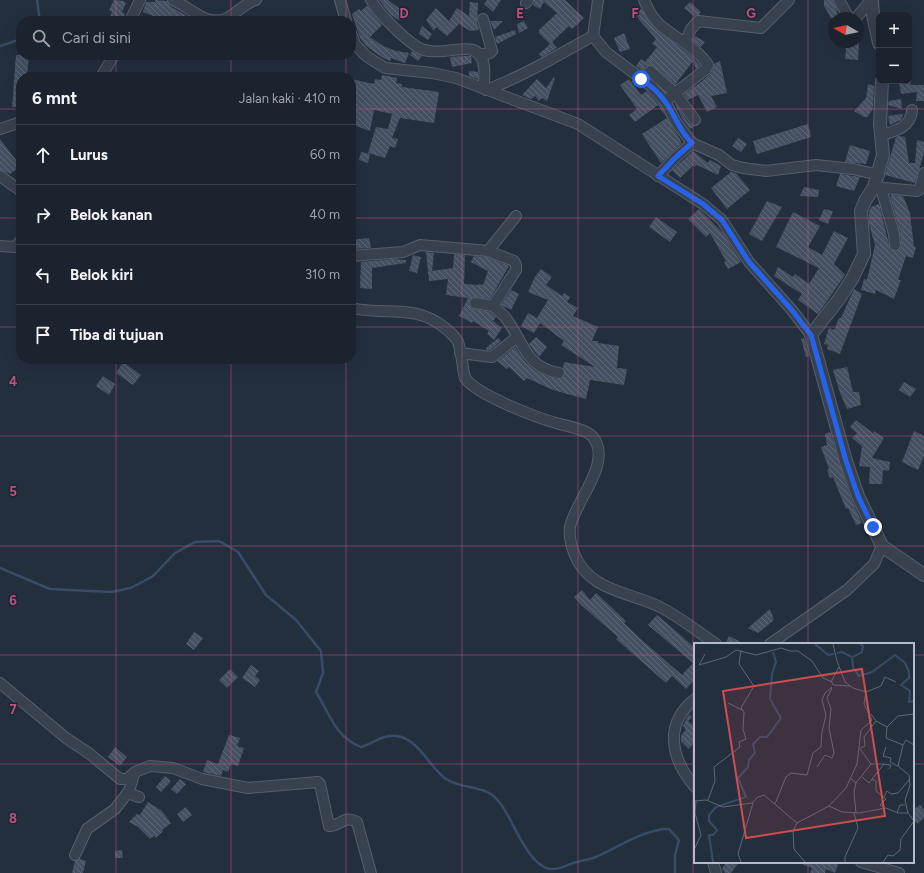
<!DOCTYPE html>
<html lang="id">
<head>
<meta charset="utf-8">
<style>
  :root { --surface:#1b232e; --page:#282f3a; --text:#f1f3f6; --muted:#a0a4aa; --line:#39404a }
  body { margin:0; font-family:Figtree,sans-serif; background:var(--page); color:var(--text) }
  .controls { position:absolute; right:12px; top:12px; display:grid; overflow:hidden; border-radius:8px; box-shadow:0 4px 16px #0002 }
  .controls button { width:36px; height:36px; display:grid; place-items:center; padding:0; border:0; border-bottom:1px solid var(--line); background:var(--surface); color:var(--text); font:20px sans-serif }
  .compass { position:absolute; left:828px; top:12px; width:36px; height:36px; border-radius:50%; background:var(--surface); box-shadow:0 4px 16px #0002; rotate:279deg }
  .stop { position:absolute; width:12px; height:12px; margin:-9px; border:3px solid #2563eb; border-radius:50%; background:#fff }
  .stop.end { background:#2563eb; border-color:#fff; box-shadow:0 1px 4px #0008 }
  .list { margin:0; padding:0; list-style:none }
  h2 { display:flex; justify-content:space-between; align-items:center; height:52px; margin:0; padding:0 16px; font-size:17px }
  h2 small { font-size:13px; font-weight:400; color:var(--muted) }
  .list li { display:grid; grid-template-columns:26px 1fr auto; gap:12px; align-items:center; box-sizing:border-box; height:60px; padding:0 16px; border-top:1px solid var(--line) }
  .list b { display:block; font-size:15px; white-space:nowrap }
  .list em { font-size:13px; font-style:normal; color:var(--muted) }
  .icon { flex:none; width:22px; height:22px; fill:none; stroke:currentColor; stroke-width:2; stroke-linecap:round; stroke-linejoin:round }
  .map { position:relative; flex:none; width:924px; height:873px; overflow:hidden }
  .search { position:absolute; background:var(--surface); box-shadow:0 4px 16px #0002; left:16px; top:16px; width:340px; height:44px; display:flex; align-items:center; gap:10px; box-sizing:border-box; padding:0 14px; border-radius:16px; color:var(--muted); font-size:15px }
  .panel { position:absolute; background:var(--surface); box-shadow:0 4px 16px #0002; left:16px; top:72px; width:340px; height:292px; border-radius:16px }
  .map>svg:first-child { display:block }
  .lines { fill:none; stroke-linecap:round; stroke-linejoin:round }
  .stream { stroke:#394c67; stroke-width:2.5 }
  .building { fill:url(#building-back-hatch) }
  .minor-casing { stroke:#565f6c; stroke-width:12 }
  .tertiary-casing { stroke:#565f6c; stroke-width:14 }
  .minor { stroke:#38414e; stroke-width:10 }
  .tertiary { stroke:#38414e; stroke-width:12 }
  .route { stroke:#2563eb; stroke-width:5 }
  .grid { fill:none; stroke:#bd5182; stroke-width:1; stroke-opacity:0.55 }
  .inset-river { fill:none; stroke:#394c67; stroke-width:2 }
  .inset-road { fill:none; stroke:#5e6776; stroke-width:1 }
  .view { fill:#ce4d50; fill-opacity:0.15; stroke:#ce4d50; stroke-width:2 }
  .inset-edge { fill:none; stroke:#b4bcc9; stroke-width:2 }
  .grid-label { font-size:13px; text-anchor:middle; font-weight:bold; fill:#bd5182; stroke:#1d2633; stroke-width:3; stroke-linejoin:round; paint-order:stroke }
</style>
</head>
<body>
<div class="map">
<svg width="924" height="873" viewBox="0 0 924 873">
  <defs>
    <pattern id="building-back-hatch" width="6" height="6" patternUnits="userSpaceOnUse"><rect width="6" height="6" fill="#455162"/><path d="M-1 5l2 2M0 0l6 6M5-1l2 2" fill="none" stroke="#5d6877"/></pattern>
  </defs>
  <rect width="100%" height="100%" fill="#242f3e"/>
  <g class="lines">
    <g class="stream">
      <path d="M 37,0 L 40,21"/>
      <path d="M 0,46 L 21,39"/>
      <path d="M 0,568 L 50,589 L 111,592 L 131,588 L 153,576 L 175,553 L 195,542 L 219,541 L 238,552 L 266,595 L 296,620 L 321,651 L 323,673 L 316,692 C 330,714 335,737 361,747 C 374,743 383,734 397,736 C 419,739 429,767 446,779 C 464,791 486,783 500,803 C 513,819 527,865 550,869 C 559,870 565,866 573,863 C 580,861 589,860 596,857 C 617,848 646,828 669,829 L 679,840 L 675,855 L 675,873"/>
    </g>
  </g>
  <g class="building">
    <path d="M 114,0 L 123,1 L 126,3 L 122,12 L 125,14 L 122,21 L 112,21 L 109,19 L 112,12 L 109,10 Z"/>
    <path d="M 155,0 L 167,1 L 170,6 L 187,16 L 184,21 L 164,21 L 164,20 L 143,12 L 146,2 L 155,2 Z"/>
    <path d="M 379,0 L 388,0 L 407,14 L 399,20 L 391,15 Z"/>
    <path d="M 487,0 L 501,0 L 493,12 L 484,4 Z"/>
    <path d="M 534,0 L 565,0 L 584,18 L 572,29 L 569,26 L 552,42 L 557,48 L 542,57 L 539,54 L 550,44 L 539,33 L 539,30 L 557,13 L 544,2 L 540,9 L 533,5 Z"/>
    <path d="M 824,0 L 833,0 L 837,10 L 838,18 L 831,18 L 824,6 Z"/>
    <path d="M 470,2 L 478,3 L 477,22 L 479,30 L 470,31 L 459,24 L 447,36 L 436,27 L 434,31 L 426,20 L 436,8 L 449,21 L 457,8 L 469,16 Z"/>
    <path d="M 690,2 L 701,12 L 699,15 L 694,16 L 684,8 Z"/>
    <path d="M 367,6 L 382,25 L 370,37 L 383,46 L 396,51 L 409,53 L 405,63 L 391,58 L 390,61 L 383,58 L 366,46 L 360,38 L 352,14 L 359,9 L 361,11 Z"/>
    <path d="M 641,9 L 654,28 L 689,54 L 700,65 L 696,69 L 693,61 L 675,85 L 652,65 L 645,66 L 644,72 L 636,66 L 641,59 L 645,62 L 657,47 L 652,44 L 656,39 L 641,22 L 635,13 Z"/>
    <path d="M 490,21 L 503,21 L 494,30 Z"/>
    <path d="M 524,21 L 528,28 L 519,33 L 517,24 Z"/>
    <path d="M 422,26 L 432,34 L 428,40 L 419,34 Z"/>
    <path d="M 515,30 L 516,34 L 497,44 L 495,37 Z"/>
    <path d="M 624,33 L 630,49 L 620,52 L 614,38 Z"/>
    <path d="M 695,36 L 705,42 L 701,47 L 693,41 Z"/>
    <path d="M 843,42 L 859,42 L 858,60 L 845,59 L 846,49 Z"/>
    <path d="M 412,51 L 422,56 L 418,61 L 410,55 Z"/>
    <path d="M 16,55 L 29,55 L 27,77 L 21,77 L 21,107 L 12,107 Z"/>
    <path d="M 463,56 L 471,56 L 472,63 L 452,67 L 450,57 Z"/>
    <path d="M 720,61 L 727,93 L 711,96 L 717,107 L 707,112 L 698,95 L 688,100 L 684,94 L 701,82 L 712,72 L 714,64 Z"/>
    <path d="M 469,71 L 478,72 L 478,79 L 469,76 Z"/>
    <path d="M 382,75 L 397,78 L 396,83 L 402,84 L 402,87 L 439,92 L 434,123 L 400,118 L 392,138 L 398,139 L 395,148 L 390,146 L 385,158 L 368,153 L 376,127 L 388,129 L 392,114 L 374,110 L 370,131 L 351,124 L 351,115 L 355,98 L 351,97 L 351,79 L 374,84 L 375,79 L 381,80 Z"/>
    <path d="M 554,77 L 555,78 L 547,101 L 542,98 L 539,101 L 535,96 L 531,99 L 522,95 L 537,79 L 546,88 Z"/>
    <path d="M 629,79 L 641,95 L 647,91 L 660,105 L 667,118 L 658,105 L 635,122 L 629,115 L 637,109 L 620,85 Z"/>
    <path d="M 910,80 L 911,85 L 924,85 L 924,101 L 916,101 L 917,92 L 901,94 L 899,83 Z"/>
    <path d="M 868,84 L 874,86 L 873,109 L 867,117 L 864,117 L 854,111 L 866,98 Z"/>
    <path d="M 901,99 L 902,109 L 888,105 L 889,101 Z"/>
    <path d="M 674,102 L 690,124 L 694,126 L 690,129 L 682,118 Z"/>
    <path d="M 903,114 L 901,120 L 890,125 L 888,116 Z"/>
    <path d="M 667,118 L 682,143 L 661,163 L 642,134 Z"/>
    <path d="M 808,124 L 811,137 L 757,154 L 753,141 Z"/>
    <path d="M 899,136 L 905,137 L 909,163 L 915,163 L 917,140 L 924,142 L 924,153 L 915,183 L 885,175 L 896,137 Z"/>
    <path d="M 738,138 L 747,144 L 741,152 L 732,146 Z"/>
    <path d="M 0,139 L 16,160 L 18,168 L 10,174 L 0,170 Z"/>
    <path d="M 850,145 L 870,151 L 866,164 L 845,162 Z"/>
    <path d="M 693,151 L 708,163 L 710,160 L 721,166 L 718,175 L 697,165 L 695,167 L 694,165 L 680,178 L 672,170 Z"/>
    <path d="M 361,152 L 370,154 L 368,163 L 359,160 Z"/>
    <path d="M 731,172 L 736,173 L 750,190 L 727,209 L 711,188 Z"/>
    <path d="M 840,174 L 860,177 L 854,191 L 836,186 Z"/>
    <path d="M 804,187 L 819,190 L 818,197 L 800,196 Z"/>
    <path d="M 892,195 L 903,196 L 910,213 L 914,247 L 916,247 L 913,258 L 906,256 L 898,280 L 901,280 L 894,299 L 876,290 L 875,294 L 861,290 L 864,279 L 867,280 L 875,245 L 869,224 L 869,212 L 871,207 L 879,204 L 890,249 L 896,251 L 901,247 L 900,232 L 890,196 Z"/>
    <path d="M 767,201 L 782,207 L 762,241 L 749,234 Z"/>
    <path d="M 699,209 L 723,233 L 741,262 L 728,269 L 724,262 L 726,261 L 710,233 L 706,237 L 688,219 Z"/>
    <path d="M 824,209 L 833,211 L 828,224 L 819,220 Z"/>
    <path d="M 793,212 L 820,226 L 808,247 L 822,255 L 834,231 L 848,238 L 834,264 L 845,275 L 818,314 L 798,300 L 802,294 L 774,276 L 778,267 L 793,277 L 795,274 L 809,284 L 819,268 L 776,247 Z"/>
    <path d="M 656,217 L 677,232 L 670,242 L 649,227 Z"/>
    <path d="M 369,238 L 371,248 L 351,249 L 351,240 Z"/>
    <path d="M 426,252 L 434,253 L 432,271 L 453,268 L 454,254 L 465,255 L 464,284 L 478,285 L 479,284 L 483,285 L 488,271 L 471,262 L 474,256 L 487,257 L 509,266 L 490,299 L 473,297 L 469,302 L 471,308 L 490,312 L 496,317 L 493,321 L 502,328 L 494,340 L 487,334 L 489,331 L 473,321 L 472,323 L 459,316 L 468,298 L 446,295 L 448,279 L 429,281 Z"/>
    <path d="M 413,255 L 421,257 L 417,273 L 409,271 Z"/>
    <path d="M 394,259 L 406,260 L 406,263 L 372,268 L 372,289 L 360,288 L 361,262 Z"/>
    <path d="M 541,269 L 552,277 L 546,285 L 562,296 L 564,293 L 570,297 L 567,302 L 578,308 L 573,316 L 598,327 L 592,341 L 598,341 L 598,343 L 619,346 L 617,368 L 627,369 L 624,385 L 590,380 L 586,399 L 553,390 L 527,378 L 524,381 L 509,367 L 507,369 L 497,361 L 515,347 L 526,363 L 534,370 L 546,376 L 557,379 L 561,379 L 565,375 L 563,368 L 564,362 L 595,367 L 561,345 L 564,341 L 540,323 L 534,333 L 521,326 L 528,313 L 537,318 L 548,300 L 528,292 L 535,277 Z"/>
    <path d="M 854,289 L 862,294 L 840,354 L 827,349 L 828,345 L 824,344 L 829,328 L 834,330 L 839,318 L 841,318 Z"/>
    <path d="M 511,290 L 519,294 L 511,310 L 501,305 Z"/>
    <path d="M 536,337 L 547,347 L 539,357 L 529,344 Z"/>
    <path d="M 498,338 L 501,341 L 490,350 L 487,350 L 486,348 Z"/>
    <path d="M 804,338 L 809,356 L 806,357 L 801,339 Z"/>
    <path d="M 123,362 L 141,375 L 133,385 L 116,373 Z"/>
    <path d="M 847,367 L 853,392 L 859,392 L 861,405 L 847,409 L 840,393 L 833,370 Z"/>
    <path d="M 103,376 L 115,384 L 109,395 L 96,386 Z"/>
    <path d="M 904,382 L 916,389 L 910,397 L 899,390 Z"/>
    <path d="M 856,420 L 873,433 L 874,431 L 884,438 L 872,458 L 890,462 L 889,471 L 883,470 L 882,484 L 869,484 L 870,467 L 859,466 L 862,446 L 852,438 L 857,433 L 850,427 Z"/>
    <path d="M 914,431 L 924,436 L 924,456 L 918,470 L 902,462 Z"/>
    <path d="M 830,432 L 851,498 L 862,523 L 856,525 L 848,508 L 846,509 L 833,477 L 830,478 L 827,470 L 829,469 L 821,447 L 827,445 L 825,434 Z"/>
    <path d="M 582,590 L 590,600 L 596,593 L 626,621 L 624,623 L 644,642 L 682,675 L 693,663 L 648,625 L 657,615 L 677,632 L 695,648 L 695,679 L 686,689 L 672,676 L 666,683 L 616,639 L 618,637 L 581,605 L 574,597 Z"/>
    <path d="M 770,609 L 774,620 L 758,633 L 748,628 Z"/>
    <path d="M 194,632 L 203,638 L 194,650 L 186,644 Z"/>
    <path d="M 729,636 L 745,644 L 725,644 Z"/>
    <path d="M 251,665 L 259,671 L 255,676 L 260,680 L 255,687 L 242,678 Z"/>
    <path d="M 230,669 L 238,677 L 227,688 L 219,680 Z"/>
    <path d="M 689,714 L 692,717 L 688,721 L 695,727 L 695,741 L 689,749 L 681,741 L 681,736 L 686,729 L 683,726 Z"/>
    <path d="M 229,735 L 240,738 L 237,746 L 244,748 L 238,766 L 231,764 L 228,772 L 223,770 L 221,776 L 203,772 L 207,760 L 218,764 Z"/>
    <path d="M 115,747 L 127,757 L 120,766 L 108,757 Z"/>
    <path d="M 165,776 L 171,781 L 161,792 L 156,787 Z"/>
    <path d="M 180,779 L 186,784 L 177,794 L 171,789 Z"/>
    <path d="M 148,802 L 162,811 L 171,823 L 162,830 L 163,831 L 156,838 L 154,836 L 150,839 L 138,827 L 129,822 L 137,814 L 140,815 Z"/>
    <path d="M 920,805 L 924,810 L 924,818 L 917,824 L 913,818 L 913,810 Z"/>
    <path d="M 186,807 L 192,815 L 183,822 L 177,814 Z"/>
    <path d="M 122,850 L 123,858 L 115,858 L 115,851 Z"/>
    <path d="M 80,859 L 86,861 L 83,873 L 72,873 L 75,861 Z"/>
    <path d="M 726,862 L 739,862 L 731,873 L 725,873 L 722,869 Z"/>
    <path d="M 797,862 L 839,862 L 835,873 L 826,869 L 825,873 L 810,873 L 812,868 Z"/>
  </g>
  <g class="lines">
    <g class="minor-casing">
      <g id="minor">
        <path d="M 173,0 C 190,7 207,28 227,18 C 237,13 245,3 256,0"/>
        <path d="M 340,0 L 346,21"/>
        <path d="M 371,0 C 378,13 409,45 424,50 C 440,55 462,46 473,50 C 487,55 485,77 483,88"/>
        <path d="M 598,0 L 593,36 L 606,52 L 651,86 L 665,101 L 676,122 L 692,143 L 677,156 L 658,176"/>
        <path d="M 644,0 C 648,10 653,19 661,26 C 676,38 698,49 708,65 L 706,69 L 665,101"/>
        <path d="M 839,0 L 849,18"/>
        <path d="M 526,3 L 528,0"/>
        <path d="M 856,18 L 871,0"/>
        <path d="M 130,21 L 140,0"/>
        <path d="M 351,33 L 355,44 L 366,56 L 385,68 L 432,73 L 456,78 L 578,124 L 703,204 L 722,220 L 749,262 L 791,309 L 811,335"/>
        <path d="M 685,43 L 691,29 L 698,21 L 761,28 L 789,0"/>
        <path d="M 479,55 L 490,53 L 492,51 L 483,19"/>
        <path d="M 650,71 L 675,93 L 695,120"/>
        <path d="M 101,77 L 114,55"/>
        <path d="M 486,90 C 526,75 556,56 593,36"/>
        <path d="M 0,129 L 21,122"/>
        <path d="M 882,135 C 896,131 911,127 912,110"/>
        <path d="M 692,143 L 719,155 L 732,165 L 743,168 L 766,171 L 816,165 L 853,169 L 879,175"/>
        <path d="M 0,176 L 21,191"/>
        <path d="M 874,187 L 917,191 L 920,189 L 924,173"/>
        <path d="M 881,188 L 894,234 L 895,245"/>
        <path d="M 0,246 L 16,247 L 21,240"/>
        <path d="M 488,251 L 516,216"/>
        <path d="M 351,256 L 403,252 L 420,245 L 488,251 L 514,261 L 516,265 L 516,270 L 493,306 C 497,310 502,313 505,317 C 524,341 524,367 559,373"/>
        <path d="M 475,303 L 493,306"/>
        <path d="M 351,308 C 386,316 414,303 445,328 C 450,332 455,336 458,342 C 462,353 462,366 465,378 C 477,395 535,417 556,423 C 566,426 586,429 593,437 C 613,463 575,501 570,527 C 569,535 571,545 574,553 C 588,591 630,592 660,607 C 680,617 698,632 716,644"/>
        <path d="M 460,353 L 492,357 L 517,337"/>
        <path d="M 770,644 L 847,590 L 874,564 L 882,546"/>
        <path d="M 0,683 L 66,738 L 90,754 L 120,779 L 127,779 L 135,772 L 150,766 L 173,768 L 202,779 L 248,788 L 318,782 L 320,784 L 329,826 C 339,827 345,814 357,822 L 371,873"/>
        <path d="M 695,699 C 663,724 671,759 695,787"/>
        <path d="M 127,793 L 139,797"/>
        <path d="M 75,855 L 87,829 L 115,809 L 129,791 L 134,774"/>
        <path d="M 713,862 L 716,873"/>
        <path d="M 861,862 L 899,873"/>
      </g>
    </g>
    <g class="tertiary-casing">
      <g id="tertiary">
        <path d="M 872,0 L 873,15 L 879,43"/>
        <path d="M 882,81 L 880,124 L 883,155 L 874,187 L 865,201 L 861,211 L 864,254 L 852,279 L 839,299 L 811,335 L 846,461 L 858,496 L 882,546 L 924,575"/>
      </g>
    </g>
    <use href="#minor" class="minor"/>
    <use href="#tertiary" class="tertiary"/>
  </g>
  <g class="lines">
    <path class="route" d="M 641,79 C 650,85 658,92 664,100 C 675,114 679,131 692,143 L 677,156 L 658,176 L 703,204 L 722,220 L 749,262 L 791,309 L 811,335 L 846,461 L 858,496 L 873,527"/>
  </g>
  <path class="grid" d="M 116,0 L 116,21M 231,0 L 231,21M 346,0 L 346,21M 462,0 L 462,873M 578,0 L 578,873M 693,0 L 693,873M 808,0 L 808,644M 116,55 L 116,77M 231,55 L 231,77M 346,55 L 346,77M 0,109 L 21,109M 351,109 L 924,109M 0,218 L 21,218M 351,218 L 924,218M 0,327 L 21,327M 351,327 L 924,327M 116,359 L 116,873M 231,359 L 231,873M 346,359 L 346,873M 0,436 L 924,436M 0,546 L 924,546M 0,655 L 695,655M 913,655 L 924,655M 0,764 L 695,764M 913,764 L 924,764M 808,862 L 808,873"/>
  <g transform="translate(694 643)">
    <rect width="220" height="220" fill="#242f3e"/>
    <path class="inset-river" d="M 121,1 L 134,12 L 140,11M 143,10 L 148,9 L 158,14M 158,14 L 159,24 L 165,33 L 178,29 L 201,12 L 211,20 L 215,29 L 215,35 L 207,42 L 216,48 L 215,59 L 220,58M 159,14 L 168,9 L 169,3 L 166,1M 19,219 L 15,192 L 19,192 L 23,187 L 15,178 L 15,172 L 22,164 L 52,154 L 44,135 L 54,124 L 55,117 L 61,110 L 59,101 L 66,94 L 73,94 L 87,75 L 76,56 L 78,31 L 82,19 L 79,9"/>
    <path class="inset-road" d="M 11,11 L 5,22 L 32,14 L 42,7 L 62,12 L 87,5 L 96,8 L 104,8 L 118,18 L 129,35 L 138,39 L 139,42M 137,39 L 145,24M 139,42 L 156,43M 172,49 L 187,43 L 191,34 L 202,39M 34,60 L 48,67M 177,71 L 182,78 L 193,84 L 192,95 L 209,102 L 204,123 L 215,132 L 216,142 L 211,157 L 214,170M 193,84 L 204,73 L 220,71M 209,102 L 212,97 L 220,102M 192,104 L 189,113 L 197,115 L 196,119 L 204,123M 166,105 L 171,103 L 170,94 L 182,78M 166,106 L 177,121M 123,124 L 131,112 L 138,115 L 140,110 L 135,85 L 137,66 L 133,55 L 138,45M 168,134 L 175,140 L 190,121 L 197,122 L 195,126M 156,135 L 162,140 L 177,121 L 190,121M 178,136 L 182,138 L 182,148 L 192,156 L 186,162 L 189,164M 190,154 L 193,148 L 197,151 L 204,150 L 215,137M 14,157 L 21,138 L 20,124 L 46,104 L 45,99 L 52,96 L 49,86 L 50,69 L 47,65 L 60,43 L 45,21 L 47,7M 0,158 L 12,157 L 29,164 L 58,160 L 64,154 L 70,152 L 103,180M 81,161 L 92,134 L 97,130 L 113,132 L 119,110 L 127,104 L 128,89 L 132,72 L 128,57 L 131,50 L 138,44M 135,163 L 148,169 L 165,170 L 192,165 L 204,170 L 214,170 L 220,178M 162,170 L 160,149 L 162,140M 203,170 L 206,162 L 211,162M 0,207 L 7,192 L 1,170 L 2,158M 47,219 L 44,211 L 59,160M 111,219 L 100,206 L 99,188 L 103,180 L 135,163 L 152,145 L 163,121 L 167,87 L 178,77 L 170,61 L 172,49 L 159,45 L 151,39 L 143,18 L 139,1M 151,219 L 151,214 L 164,185 L 160,170M 189,219 L 194,212 L 199,213 L 206,207 L 207,196 L 220,178"/>
    <path class="view" d="M 168,26 L 191,173 L 52,195 L 29,48 Z"/>
    <rect width="220" height="220" class="inset-edge"/>
  </g>
  <g class="grid-label">
    <text x="404" y="18">D</text>
    <text x="520" y="18">E</text>
    <text x="635" y="18">F</text>
    <text x="751" y="18">G</text>
    <text x="13" y="386">4</text>
    <text x="13" y="496">5</text>
    <text x="13" y="605">6</text>
    <text x="13" y="714">7</text>
    <text x="13" y="823">8</text>
  </g>
</svg>
<div class="controls">
<button>+</button>
<button>−</button>
</div>
<svg class="compass" viewBox="-18 -18 36 36"><path d="M0-13l5 13h-10z" fill="#e53935"/><path d="M0 13l5-13h-10z" fill="#a0a4aa"/></svg>
<div class="stop" style="left:641px;top:79px"></div>
<div class="stop end" style="left:873px;top:527px"></div>
<div class="search"><svg class="icon" aria-label="search" viewBox="0 0 24 24"><circle cx="10" cy="10" r="6"/><path d="M15 15l6 6"/></svg>Cari di sini</div>
<section class="panel">
<h2>6 mnt<small>Jalan kaki · 410 m</small></h2>
<ul class="list">
<li><svg class="icon" aria-label="ahead" viewBox="0 0 24 24"><path d="M12 20V5M6 11l6-6 6 6"/></svg><div><b>Lurus</b></div><em>60 m</em></li>
<li><svg class="icon" aria-label="right" viewBox="0 0 24 24"><path d="M7 20v-9h11M14 6l5 5-5 5"/></svg><div><b>Belok kanan</b></div><em>40 m</em></li>
<li><svg class="icon" aria-label="left" viewBox="0 0 24 24"><path d="M17 20v-9H6M10 6l-5 5 5 5"/></svg><div><b>Belok kiri</b></div><em>310 m</em></li>
<li><svg class="icon" aria-label="arrive" viewBox="0 0 24 24"><path d="M6 21V4h12l-3 4 3 4H6"/></svg><div><b>Tiba di tujuan</b></div></li>
</ul>
</section>
</div>
</body>
</html>
